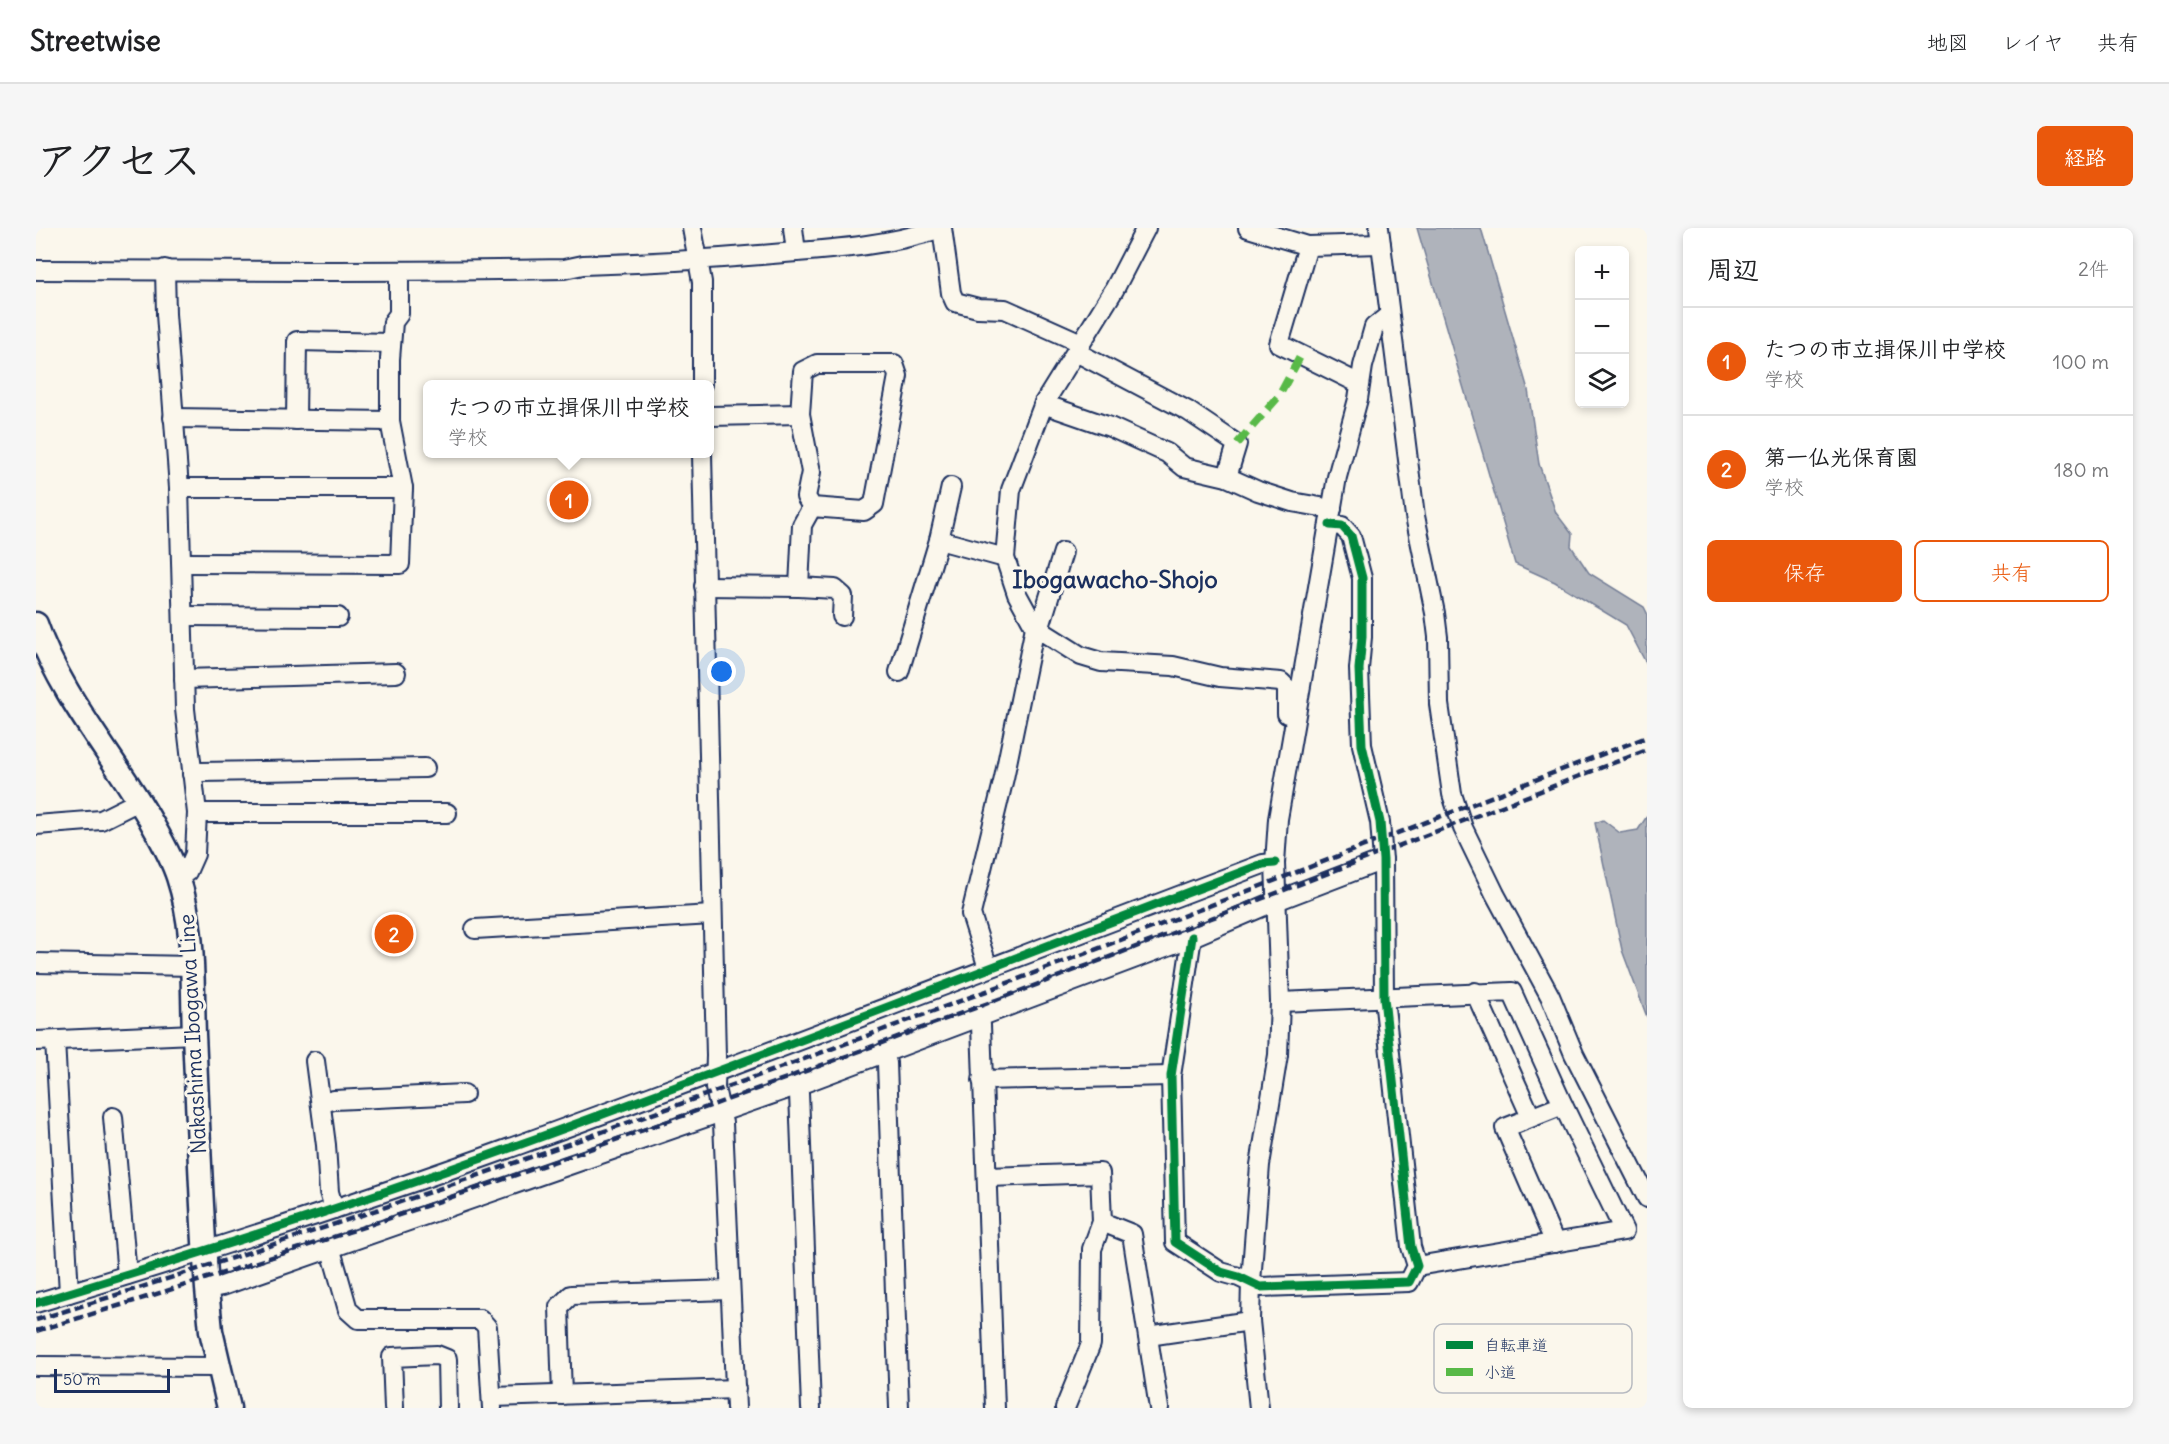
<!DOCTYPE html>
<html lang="ja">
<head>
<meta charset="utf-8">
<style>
  :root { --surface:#fff; --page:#f6f6f6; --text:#202124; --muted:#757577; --line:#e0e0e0; --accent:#ea580c }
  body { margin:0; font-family:Delius,"Klee One",sans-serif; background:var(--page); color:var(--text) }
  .controls { position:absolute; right:18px; top:18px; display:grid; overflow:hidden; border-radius:9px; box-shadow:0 3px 9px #0003 }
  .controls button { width:54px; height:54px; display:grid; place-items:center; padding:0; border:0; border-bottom:2px solid var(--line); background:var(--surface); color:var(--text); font:30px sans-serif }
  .scale { position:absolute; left:18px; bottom:15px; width:116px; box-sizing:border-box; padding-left:6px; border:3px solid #1b2f5e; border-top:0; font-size:16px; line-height:21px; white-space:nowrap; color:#1b2f5e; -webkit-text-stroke:4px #fbf7ec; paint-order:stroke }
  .you { position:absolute; left:686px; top:444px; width:21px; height:21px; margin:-15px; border:4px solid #fff; border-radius:50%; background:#1a73e8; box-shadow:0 0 0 9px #1a73e833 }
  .badge { display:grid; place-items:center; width:39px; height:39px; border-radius:50%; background:var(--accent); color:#fff; font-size:20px; font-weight:700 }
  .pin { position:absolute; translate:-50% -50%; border:3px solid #fff; box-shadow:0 2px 6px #0006 }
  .popup { position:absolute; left:387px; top:152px; width:291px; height:78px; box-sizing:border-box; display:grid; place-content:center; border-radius:9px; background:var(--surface); filter:drop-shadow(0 2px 4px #0005); font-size:20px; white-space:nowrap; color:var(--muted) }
  .popup b { font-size:22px; color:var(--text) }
  .popup::after { content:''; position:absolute; left:50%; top:100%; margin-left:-12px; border:12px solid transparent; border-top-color:var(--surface) }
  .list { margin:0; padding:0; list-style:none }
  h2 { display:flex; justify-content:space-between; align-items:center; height:78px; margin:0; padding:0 24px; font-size:26px }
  h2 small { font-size:20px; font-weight:400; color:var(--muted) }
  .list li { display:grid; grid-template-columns:39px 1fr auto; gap:18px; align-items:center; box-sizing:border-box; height:108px; padding:0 24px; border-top:2px solid var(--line) }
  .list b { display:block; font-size:22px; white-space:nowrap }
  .list p { margin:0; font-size:20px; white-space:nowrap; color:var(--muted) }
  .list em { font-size:20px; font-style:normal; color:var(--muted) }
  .actions { display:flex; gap:12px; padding:18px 24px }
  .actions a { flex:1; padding:14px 0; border:2px solid var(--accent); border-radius:9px; text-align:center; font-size:21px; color:var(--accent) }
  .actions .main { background:var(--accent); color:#fff }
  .icon { flex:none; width:33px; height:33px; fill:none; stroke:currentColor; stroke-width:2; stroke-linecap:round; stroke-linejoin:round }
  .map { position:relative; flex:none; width:1611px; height:1180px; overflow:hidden; border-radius:9px }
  header { display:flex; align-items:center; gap:36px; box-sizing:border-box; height:84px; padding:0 30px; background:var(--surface); border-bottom:2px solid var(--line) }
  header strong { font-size:28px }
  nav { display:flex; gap:33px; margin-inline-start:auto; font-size:21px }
  .intro { display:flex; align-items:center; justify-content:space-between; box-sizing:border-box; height:144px; padding:0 36px }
  h1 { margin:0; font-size:42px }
  .button { padding:15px 27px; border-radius:9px; background:var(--accent); color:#fff; font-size:21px; font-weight:700 }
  main { display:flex; gap:36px; padding:0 36px }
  aside { flex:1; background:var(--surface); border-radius:9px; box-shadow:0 3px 9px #0003 }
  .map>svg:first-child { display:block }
  .water { fill:#afb3bb; stroke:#747e96; stroke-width:1.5 }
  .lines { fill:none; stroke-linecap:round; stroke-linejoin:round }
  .minor-casing { stroke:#1b2f5e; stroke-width:22 }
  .major-casing { stroke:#1b2f5e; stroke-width:27 }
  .minor { stroke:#fbf7ec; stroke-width:18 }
  .major { stroke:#fbf7ec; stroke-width:22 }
  .rail { stroke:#1b2f5e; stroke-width:4.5; stroke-dasharray:9 4.5; stroke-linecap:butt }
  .quiet { stroke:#58b947; stroke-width:8; stroke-dasharray:15 8; stroke-linecap:butt }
  .cycleway-casing { stroke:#fbf7ec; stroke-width:13 }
  .cycleway { stroke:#00873e; stroke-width:9 }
  .labels { text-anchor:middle; stroke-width:6; stroke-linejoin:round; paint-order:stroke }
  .street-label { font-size:21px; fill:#1b2f5e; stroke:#fbf7ec }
  .quarter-label { font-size:24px; font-weight:bold; fill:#1b2f5e; stroke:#fbf7ec }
  .key { fill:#fbf7ec; stroke:#b8bbc1; stroke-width:1.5 }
  .key-label { font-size:16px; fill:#1b2f5e }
</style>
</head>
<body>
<header>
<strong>Streetwise</strong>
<nav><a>地図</a><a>レイヤ</a><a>共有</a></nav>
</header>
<div class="intro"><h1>アクセス</h1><a class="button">経路</a></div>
<main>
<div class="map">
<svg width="1611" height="1180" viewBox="0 0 1611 1180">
  <rect width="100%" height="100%" fill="#fbf7ec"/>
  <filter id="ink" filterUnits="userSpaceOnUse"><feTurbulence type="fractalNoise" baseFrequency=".0167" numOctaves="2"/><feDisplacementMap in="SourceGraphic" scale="12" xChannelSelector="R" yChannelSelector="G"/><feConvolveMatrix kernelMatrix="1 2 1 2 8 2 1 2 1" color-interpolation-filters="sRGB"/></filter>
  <g filter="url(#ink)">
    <g class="water">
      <path d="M 1381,0 L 1445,0 L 1492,162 L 1503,236 L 1520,285 L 1536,306 L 1535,318 L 1553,345 L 1608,379 L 1611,385 L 1611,437 L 1590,397 L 1519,354 L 1479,336 Z"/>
      <path d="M 1611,588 L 1611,789 L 1586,722 L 1559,595 L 1567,592 L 1584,605 L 1602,602 Z"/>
    </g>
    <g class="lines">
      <g class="minor-casing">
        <g id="minor">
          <path d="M 656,0 L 666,54 L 666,156"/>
          <path d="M 757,0 L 760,24"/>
          <path d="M 906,0 L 915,65 L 919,74 L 942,80 L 969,81 L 1045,115"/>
          <path d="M 1110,0 L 1078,62 L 1008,175 L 975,262 L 969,330 L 981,366 L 999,399 L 1045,428 L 1065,434 L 1137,438 L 1184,449 L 1245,454 L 1251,460 L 1251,486"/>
          <path d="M 1212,0 L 1272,18 L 1345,16"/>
          <path d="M 1343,0 L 1379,288 L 1399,385 L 1402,409 L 1403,476 L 1416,566 L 1427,600 L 1459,666 L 1514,768 L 1538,826 L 1611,970"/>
          <path d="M 1272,18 L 1243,116 L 1324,156"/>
          <path d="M 129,41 L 130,86 L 143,260 L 149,481 L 161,585 L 159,626 L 151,644 L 142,649"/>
          <path d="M 0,42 C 176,42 352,45 528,41 L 547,37 C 614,35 681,31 748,25 C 803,21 854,17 906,0"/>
          <path d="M 1040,124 L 1152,183 L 1201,216 L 1191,249"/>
          <path d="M 1008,175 L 1016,179 L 1074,199 L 1131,225 L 1148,239 L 1191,249 L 1222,263 L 1256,274 L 1296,281"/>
          <path d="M 674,188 L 764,186"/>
          <path d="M 137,190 L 354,193"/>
          <path d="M 260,192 L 261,113 L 355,115"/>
          <path d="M 666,226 L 680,828 L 679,860 L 687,895 L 700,1180"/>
          <path d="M 143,260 L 367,260"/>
          <path d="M 903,312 L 969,330"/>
          <path d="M 146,335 L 364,336 L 367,260 L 354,193 L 354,131 L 357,94 L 363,86 L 363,43"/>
          <path d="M 668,358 L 763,359 L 799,361 L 807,368 L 806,388"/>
          <path d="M 763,359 L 766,297 L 776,279 L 770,269 L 775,244 L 764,186 L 767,143 L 781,136 L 858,136 L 862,148 L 838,276 L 828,283 L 776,279"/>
          <path d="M 147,388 L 302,389"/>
          <path d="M 1003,402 L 1027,324"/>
          <path d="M 863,444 L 903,312 L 915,259"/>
          <path d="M 148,451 L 360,445"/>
          <path d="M 156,546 L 164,544 L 389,540"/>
          <path d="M 161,585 L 411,585"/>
          <path d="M 0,597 L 65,592 L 103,573"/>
          <path d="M 439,701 L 676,687"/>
          <path d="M 1156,709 L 1135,848 L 1139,1014 L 1185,1044 L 1203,1049 L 1224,1059 L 1373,1054 L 1381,1038 L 1375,1019 L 1348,770 L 1347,632 L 1344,594 L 1326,517 L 1323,441 L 1326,409 L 1326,350 L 1315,308 L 1306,298 L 1294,297"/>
          <path d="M 0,735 L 157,738"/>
          <path d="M 952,740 L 935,686 L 968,550 L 999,399"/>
          <path d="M 1439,764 L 1495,889"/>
          <path d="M 1244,774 L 1476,764 L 1527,877 L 1588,1003 L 1381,1038"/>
          <path d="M 942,788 L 945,797 L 959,1180"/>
          <path d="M 0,813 L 158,806"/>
          <path d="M 19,813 L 33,1065"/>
          <path d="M 847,825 L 851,835 L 863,1180"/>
          <path d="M 279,833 L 290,917 L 293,964 L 298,981"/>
          <path d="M 946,852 L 1135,848"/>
          <path d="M 760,858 L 763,865 L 775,1180"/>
          <path d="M 285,875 L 298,872 L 428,866"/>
          <path d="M 77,889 L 91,1047"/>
          <path d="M 952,949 L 1064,945 L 1066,994 L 1056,1021 L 1055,1116 L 1029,1180"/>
          <path d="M 1066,994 L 1096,1006 L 1123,1180"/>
          <path d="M 1519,1015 L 1469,900 L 1527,877"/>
          <path d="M 295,1022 L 312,1082 L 322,1091 L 444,1091 L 451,1099 L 456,1180"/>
          <path d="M 171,1061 L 186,1058 L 760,858 L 1156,709 L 1240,673 L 1347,632"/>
          <path d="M 0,1075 C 163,1026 325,974 485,916 C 734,826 980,729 1227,636 L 1239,635"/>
          <path d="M 1112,1108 L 1214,1093"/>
          <path d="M 0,1138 L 182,1139"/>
          <path d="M 526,1167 L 523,1079 L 535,1067 L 694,1062"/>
          <path d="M 456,1169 L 700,1161"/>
          <path d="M 358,1180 L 356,1129 L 401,1127 L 411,1131 L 412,1180"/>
          <path d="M 1223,1180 L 1214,1093 L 1215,1054 L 1224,937 L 1242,827 L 1244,774 L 1239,635 L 1242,591 L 1301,249 L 1322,171 L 1327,138 L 1338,99 L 1353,87"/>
        </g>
      </g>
      <g class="major-casing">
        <path id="major" d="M 0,396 C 23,465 75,525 112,588 C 123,608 135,627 142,649 C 159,700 156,754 158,806 C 162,891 165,976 171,1061 L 175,1103 L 193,1180"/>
      </g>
      <use href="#minor" class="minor"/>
      <use href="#major" class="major"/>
      <g class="rail">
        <path d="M 0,1092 C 351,984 697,860 1040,729 C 1231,656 1420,582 1611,509"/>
        <path d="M 0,1103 C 547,939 1078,727 1611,522"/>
      </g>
      <path class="quiet" d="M 1201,216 L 1243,168 L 1265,127"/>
      <g class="cycleway-casing">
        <g id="cycleway">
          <path d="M 1156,709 L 1135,848 L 1139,1014 L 1185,1044 L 1203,1049 L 1224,1059 L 1373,1054 L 1381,1038 L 1375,1019 L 1348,770 L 1347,632 L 1344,594 L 1326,517 L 1323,441 L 1326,409 L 1326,350 L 1315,308 L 1306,298 L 1294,297"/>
          <path d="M 0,1075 C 163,1026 325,974 485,916 C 734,826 980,729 1227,636 L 1239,635"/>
        </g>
      </g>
      <use href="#cycleway" class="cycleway"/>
    </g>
  </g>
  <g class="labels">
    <g class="street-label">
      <text transform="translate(157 806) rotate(-93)" y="7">Nakashima Ibogawa Line</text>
    </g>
    <g class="quarter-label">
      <text x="1079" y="360">Ibogawacho-Shojo</text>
    </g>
  </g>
  <rect x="1398" y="1096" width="198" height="69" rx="9" class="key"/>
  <rect x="1410" y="1113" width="27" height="8" fill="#00873e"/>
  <rect x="1410" y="1140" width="27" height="8" fill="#58b947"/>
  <g class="key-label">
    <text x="1448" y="1123">自転車道</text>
    <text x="1448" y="1150">小道</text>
  </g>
</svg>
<div class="controls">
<button>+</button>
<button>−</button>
<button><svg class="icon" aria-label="layers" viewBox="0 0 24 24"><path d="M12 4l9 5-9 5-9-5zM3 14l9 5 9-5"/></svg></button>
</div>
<div class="scale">50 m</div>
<div class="you"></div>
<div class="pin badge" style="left:533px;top:272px">1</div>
<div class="popup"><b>たつの市立揖保川中学校</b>学校</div>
<div class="pin badge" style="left:358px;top:706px">2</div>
</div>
<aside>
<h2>周辺<small>2件</small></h2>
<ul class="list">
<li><span class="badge">1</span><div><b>たつの市立揖保川中学校</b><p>学校</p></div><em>100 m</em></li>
<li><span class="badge">2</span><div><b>第一仏光保育園</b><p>学校</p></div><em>180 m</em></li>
</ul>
<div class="actions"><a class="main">保存</a><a>共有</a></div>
</aside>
</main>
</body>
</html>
